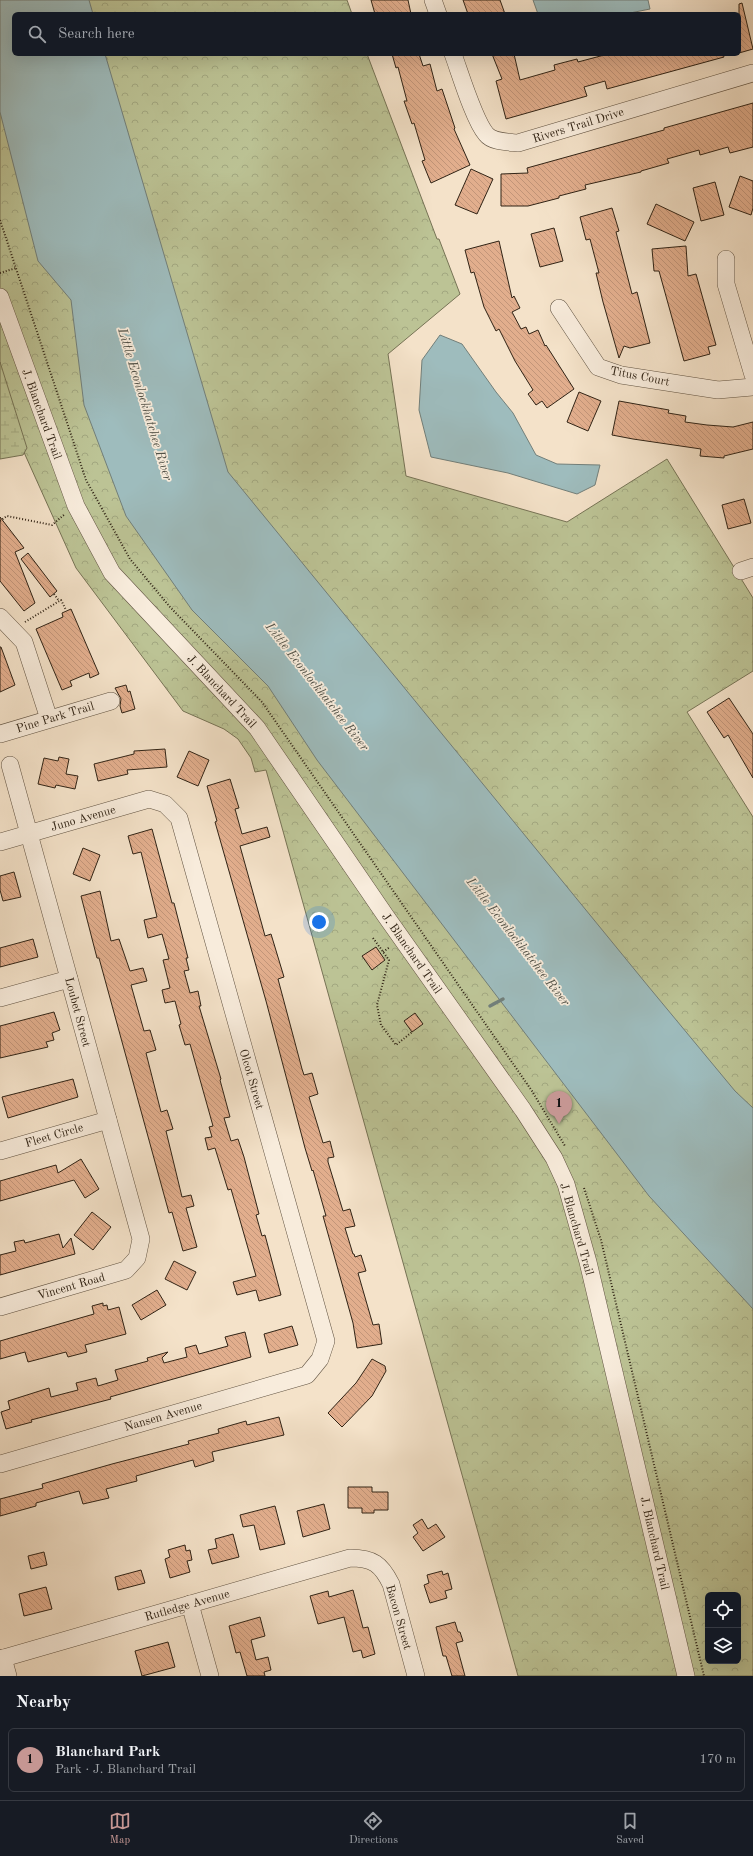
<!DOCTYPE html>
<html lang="en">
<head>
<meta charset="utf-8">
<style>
  :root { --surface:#171b24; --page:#20242c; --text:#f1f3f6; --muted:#9ea1a6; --line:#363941; --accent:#c59692 }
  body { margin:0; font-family:"Old Standard TT",serif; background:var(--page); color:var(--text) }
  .controls { position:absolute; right:12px; bottom:12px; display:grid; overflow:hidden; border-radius:6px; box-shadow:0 4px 16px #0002 }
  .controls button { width:36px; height:36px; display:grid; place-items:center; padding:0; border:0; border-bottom:1px solid var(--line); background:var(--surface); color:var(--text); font:20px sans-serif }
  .you { position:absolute; left:319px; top:922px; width:14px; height:14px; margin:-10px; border:3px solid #fff; border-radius:50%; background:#1a73e8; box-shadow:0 0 0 6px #1a73e833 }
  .badge { display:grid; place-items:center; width:26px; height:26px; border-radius:50%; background:var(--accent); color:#111; font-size:13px; font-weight:700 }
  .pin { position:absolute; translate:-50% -33px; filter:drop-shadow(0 1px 2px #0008) }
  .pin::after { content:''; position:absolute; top:21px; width:14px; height:12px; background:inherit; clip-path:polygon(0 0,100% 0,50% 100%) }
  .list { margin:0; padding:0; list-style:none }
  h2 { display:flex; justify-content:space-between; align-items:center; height:52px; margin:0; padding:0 16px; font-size:17px }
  h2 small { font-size:13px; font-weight:400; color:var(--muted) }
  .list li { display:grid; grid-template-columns:26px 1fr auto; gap:12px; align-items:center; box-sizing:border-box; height:64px; margin:0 8px 8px; padding:0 8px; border:1px solid var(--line); border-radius:6px }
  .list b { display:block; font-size:15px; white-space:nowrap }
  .list p { margin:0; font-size:13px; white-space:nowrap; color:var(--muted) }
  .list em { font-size:13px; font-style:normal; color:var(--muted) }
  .icon { flex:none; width:22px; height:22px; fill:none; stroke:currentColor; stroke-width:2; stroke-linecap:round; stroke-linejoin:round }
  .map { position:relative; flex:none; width:753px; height:1676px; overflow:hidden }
  .search { position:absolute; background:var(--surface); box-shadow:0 4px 16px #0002; left:12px; right:12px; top:12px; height:44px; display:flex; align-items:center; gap:10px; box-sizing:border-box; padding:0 14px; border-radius:6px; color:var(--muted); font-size:15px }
  .sheet { height:124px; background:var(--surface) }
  nav { display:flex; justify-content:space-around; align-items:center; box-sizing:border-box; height:56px; border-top:1px solid var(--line); background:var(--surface); font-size:11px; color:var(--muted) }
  nav a { display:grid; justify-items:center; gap:2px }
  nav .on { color:var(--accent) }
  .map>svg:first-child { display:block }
  .forest { fill:url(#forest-crowns); stroke:#767355; fill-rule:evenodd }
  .wetland { fill:url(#wetland-marsh); stroke:#767355 }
  .water { fill:#9ebcbd; stroke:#727f7a }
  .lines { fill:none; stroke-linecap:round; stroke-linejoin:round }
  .stream { stroke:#727f7a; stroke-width:3.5 }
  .building { fill:url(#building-back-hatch); stroke:#302315 }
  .minor-casing { stroke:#615342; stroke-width:18 }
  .path { stroke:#302315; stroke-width:2; stroke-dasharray:1 2; stroke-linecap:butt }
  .minor { stroke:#f8ecdc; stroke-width:17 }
  .labels { text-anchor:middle; stroke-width:3.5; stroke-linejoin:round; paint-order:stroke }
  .street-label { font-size:12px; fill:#302315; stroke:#f8ecdc }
  .water-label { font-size:13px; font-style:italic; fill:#515147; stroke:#f8ecdc }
</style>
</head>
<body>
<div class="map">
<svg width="753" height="1676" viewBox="0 0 753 1676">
  <defs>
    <pattern id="forest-crowns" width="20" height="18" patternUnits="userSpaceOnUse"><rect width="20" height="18" fill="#bcc395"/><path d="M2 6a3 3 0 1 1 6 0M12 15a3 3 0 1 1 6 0" fill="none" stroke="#a2a780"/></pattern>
    <pattern id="wetland-marsh" width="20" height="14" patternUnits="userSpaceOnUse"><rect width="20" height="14" fill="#bcc395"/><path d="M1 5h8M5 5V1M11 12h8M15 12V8" fill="none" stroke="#a2a780"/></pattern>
    <pattern id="building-back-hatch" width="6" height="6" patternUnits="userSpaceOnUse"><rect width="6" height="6" fill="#e2ae8d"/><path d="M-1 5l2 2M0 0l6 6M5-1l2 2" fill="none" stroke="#c29579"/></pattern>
  </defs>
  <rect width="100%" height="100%" fill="#f4e2c9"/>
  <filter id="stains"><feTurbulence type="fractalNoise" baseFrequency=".005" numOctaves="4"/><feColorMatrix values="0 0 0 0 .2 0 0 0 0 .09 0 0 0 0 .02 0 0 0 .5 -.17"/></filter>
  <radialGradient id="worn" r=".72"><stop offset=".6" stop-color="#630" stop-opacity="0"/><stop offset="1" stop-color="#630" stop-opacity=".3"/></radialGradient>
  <path class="forest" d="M 0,0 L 347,0 L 352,14 L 14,14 L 14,54 L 367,54 L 437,239 L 439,239 L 460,294 L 388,354 L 406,476 L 567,522 L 667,459 L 753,598 L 753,671 L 687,712 L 753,817 L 753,1676 L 518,1676 L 266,770 L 255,772 L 251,758 L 238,739 L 224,729 L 183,711 L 76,568 L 0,399 ZM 708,1595 L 738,1595 L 738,1661 L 708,1661 Z"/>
  <path class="wetland" d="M 0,362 L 27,448 L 23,455 L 0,459 Z"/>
  <g class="water">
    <path d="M 0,0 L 89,0 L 93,14 L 14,14 L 14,54 L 105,54 L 228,472 L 648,986 L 735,1091 L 753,1108 L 753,1309 L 649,1196 L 317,760 L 268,686 L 192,610 L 126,516 L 84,405 L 71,300 L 38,261 L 0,112 Z"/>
    <path d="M 533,0 L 648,0 L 650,9 L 625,14 L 538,14 Z"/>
    <path d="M 440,335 L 462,344 L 496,392 L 513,413 L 536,455 L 557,464 L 600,465 L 595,485 L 577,494 L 508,473 L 431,457 L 419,410 L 422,360 Z"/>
  </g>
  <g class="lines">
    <path class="stream" d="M 490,1006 L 503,999"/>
  </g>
  <g class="building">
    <path d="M 371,0 L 408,0 L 411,14 L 375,14 Z"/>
    <path d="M 463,0 L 500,0 L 505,14 L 468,14 Z"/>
    <path d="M 742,3 L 753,49 L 739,53 L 739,4 Z"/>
    <path d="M 392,54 L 419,54 L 423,66 L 430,64 L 437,91 L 442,89 L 455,128 L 454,129 L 470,165 L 431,183 L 422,161 L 425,160 L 414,123 L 412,124 L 404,101 L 407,101 L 398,67 L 396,68 Z"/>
    <path d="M 492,54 L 514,54 L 520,80 L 555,70 L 554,65 L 577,59 L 578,62 L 608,54 L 723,54 L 724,57 L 607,89 L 605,81 L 584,87 L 587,96 L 506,119 L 496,81 L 502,79 Z"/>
    <path d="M 753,103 L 753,147 L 730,153 L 728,147 L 700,155 L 699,150 L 667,159 L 669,163 L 641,171 L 641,172 L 585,185 L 586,189 L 559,196 L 559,198 L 528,206 L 501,206 L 501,174 L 528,173 L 527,168 L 664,130 L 664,128 Z"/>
    <path d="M 471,169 L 493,179 L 477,214 L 455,205 Z"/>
    <path d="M 740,176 L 753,181 L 753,208 L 751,215 L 729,207 Z"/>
    <path d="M 715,182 L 724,215 L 701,221 L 693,188 Z"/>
    <path d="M 656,204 L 694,222 L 685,241 L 647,224 Z"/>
    <path d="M 612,208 L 619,231 L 616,232 L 632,294 L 637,292 L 650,343 L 630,348 L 624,346 L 619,358 L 603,302 L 596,273 L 599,273 L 590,239 L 586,240 L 580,217 Z"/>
    <path d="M 554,228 L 563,261 L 540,267 L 531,234 Z"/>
    <path d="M 499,241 L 512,298 L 514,296 L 520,308 L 512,312 L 521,329 L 526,327 L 529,334 L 538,330 L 545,346 L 546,345 L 574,389 L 547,408 L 542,401 L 536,405 L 528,394 L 533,390 L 515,361 L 499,329 L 496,331 L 484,307 L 474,272 L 471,273 L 465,250 Z"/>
    <path d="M 686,246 L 688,276 L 696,274 L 716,345 L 708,347 L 710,354 L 684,361 L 659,271 L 654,271 L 652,249 Z"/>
    <path d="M 579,392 L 601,401 L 588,431 L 567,422 Z"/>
    <path d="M 619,401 L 669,410 L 668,413 L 686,416 L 685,422 L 707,425 L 733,427 L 753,422 L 753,449 L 724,456 L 724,458 L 700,456 L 701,449 L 633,439 L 612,435 Z"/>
    <path d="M 744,499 L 751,523 L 728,529 L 722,505 Z"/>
    <path d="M 0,517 L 24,548 L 15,552 L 35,603 L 24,611 L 0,581 Z"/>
    <path d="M 28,553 L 57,591 L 50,597 L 21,559 Z"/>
    <path d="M 71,609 L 99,674 L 90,678 L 89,673 L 70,681 L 72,686 L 62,690 L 36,629 L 63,617 L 62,613 Z"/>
    <path d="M 0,647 L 1,647 L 15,685 L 0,692 Z"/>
    <path d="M 126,685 L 128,692 L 130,691 L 135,709 L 122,713 L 120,706 L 121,699 L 115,688 Z"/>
    <path d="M 729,698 L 753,734 L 753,778 L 728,735 L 724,738 L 707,712 Z"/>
    <path d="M 165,749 L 167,767 L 127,770 L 128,774 L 98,781 L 94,764 L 134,754 L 134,751 Z"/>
    <path d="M 189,751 L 209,760 L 198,786 L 177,777 Z"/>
    <path d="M 59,757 L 69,759 L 66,774 L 78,776 L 75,789 L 56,785 L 55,788 L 38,784 L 44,758 L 58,761 Z"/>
    <path d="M 230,779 L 239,808 L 235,809 L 242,834 L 267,827 L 270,837 L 240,846 L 262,925 L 265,936 L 271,934 L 284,977 L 278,979 L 302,1069 L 304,1075 L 312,1073 L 318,1094 L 309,1097 L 323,1143 L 330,1141 L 334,1157 L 328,1158 L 328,1162 L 343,1211 L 350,1209 L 355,1226 L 345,1228 L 353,1254 L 354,1254 L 355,1257 L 361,1255 L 366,1271 L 358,1273 L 373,1325 L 379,1324 L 382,1344 L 357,1348 L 353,1323 L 323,1216 L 326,1216 L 313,1170 L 312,1171 L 305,1148 L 266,1001 L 215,822 L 217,821 L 207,786 Z"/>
    <path d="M 152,829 L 172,903 L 174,903 L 188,958 L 186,958 L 189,970 L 184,971 L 190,993 L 198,991 L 201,1006 L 199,1006 L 221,1079 L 220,1080 L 230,1117 L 224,1118 L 231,1141 L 238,1139 L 244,1157 L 259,1214 L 256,1215 L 262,1236 L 265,1235 L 281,1295 L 259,1301 L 256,1290 L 237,1295 L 233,1282 L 256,1276 L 231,1189 L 228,1190 L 215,1148 L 208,1150 L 205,1138 L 212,1137 L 209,1127 L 213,1126 L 190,1044 L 185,1045 L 179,1025 L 181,1024 L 175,1001 L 165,1003 L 162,990 L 170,988 L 163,960 L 169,959 L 162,934 L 148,938 L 144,920 L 157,917 L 141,852 L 133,854 L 128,836 Z"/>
    <path d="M 83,848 L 100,855 L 90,881 L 73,874 Z"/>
    <path d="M 14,872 L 21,897 L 3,901 L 0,890 L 0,876 Z"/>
    <path d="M 100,891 L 111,941 L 119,939 L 130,971 L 143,968 L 147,981 L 131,985 L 144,1031 L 150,1030 L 156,1050 L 146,1053 L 161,1112 L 167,1110 L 173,1129 L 166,1131 L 182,1197 L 191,1195 L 194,1206 L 186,1208 L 197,1247 L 183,1251 L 172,1212 L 169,1213 L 99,958 L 97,958 L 81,896 Z"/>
    <path d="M 33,939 L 38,957 L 0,967 L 0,948 Z"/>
    <path d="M 376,947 L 385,960 L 372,970 L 362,956 Z"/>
    <path d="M 54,1012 L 60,1030 L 52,1033 L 54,1040 L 46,1042 L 48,1047 L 0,1058 L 0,1026 Z"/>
    <path d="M 415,1013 L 423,1024 L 412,1032 L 404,1021 Z"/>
    <path d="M 73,1079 L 78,1097 L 8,1118 L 2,1097 Z"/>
    <path d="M 81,1159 L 99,1189 L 85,1198 L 74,1180 L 0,1201 L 0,1181 L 56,1165 L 58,1173 Z"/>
    <path d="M 92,1212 L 111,1227 L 93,1250 L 74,1235 Z"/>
    <path d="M 59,1234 L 63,1248 L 71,1238 L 75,1254 L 0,1275 L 0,1255 L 16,1251 L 14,1242 L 24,1240 L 25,1243 Z"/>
    <path d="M 174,1261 L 196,1272 L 187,1290 L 165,1279 Z"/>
    <path d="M 157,1290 L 166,1305 L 141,1320 L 132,1305 Z"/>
    <path d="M 103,1303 L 103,1306 L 107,1305 L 108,1310 L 119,1307 L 126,1334 L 85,1345 L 87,1352 L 68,1357 L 66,1352 L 28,1362 L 25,1352 L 0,1359 L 0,1341 L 94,1314 L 92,1306 Z"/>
    <path d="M 292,1326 L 298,1345 L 269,1353 L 264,1334 Z"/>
    <path d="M 245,1332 L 251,1357 L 110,1397 L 111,1399 L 31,1420 L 32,1422 L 6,1429 L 1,1412 L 10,1409 L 8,1401 L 49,1388 L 51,1397 L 78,1390 L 76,1383 L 96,1378 L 98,1386 L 118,1380 L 115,1370 L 148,1361 L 147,1358 L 168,1352 L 162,1358 L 164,1363 L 187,1357 L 185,1348 L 196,1345 L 199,1354 L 228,1346 L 225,1337 Z"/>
    <path d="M 372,1359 L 385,1366 L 386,1371 L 372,1396 L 342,1427 L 328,1413 L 356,1383 Z"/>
    <path d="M 279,1417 L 284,1435 L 212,1452 L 214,1461 L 195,1467 L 193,1460 L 136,1476 L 137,1481 L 106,1489 L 109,1498 L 83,1504 L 79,1491 L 36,1503 L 36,1506 L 0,1516 L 0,1499 L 43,1488 L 42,1484 L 112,1464 L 189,1444 L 188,1441 L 219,1433 L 218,1429 L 246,1421 L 247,1425 Z"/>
    <path d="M 348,1487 L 372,1487 L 372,1492 L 388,1492 L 388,1510 L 374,1510 L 374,1513 L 362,1513 L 362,1508 L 348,1508 Z"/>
    <path d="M 324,1504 L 330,1529 L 303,1537 L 297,1511 Z"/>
    <path d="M 275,1506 L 285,1544 L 260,1550 L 254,1525 L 243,1527 L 240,1515 Z"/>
    <path d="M 422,1519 L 428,1529 L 436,1524 L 445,1537 L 423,1551 L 413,1537 L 418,1533 L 413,1525 Z"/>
    <path d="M 233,1534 L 239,1557 L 212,1564 L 208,1550 L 217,1548 L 215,1539 Z"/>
    <path d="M 185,1545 L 186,1551 L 190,1550 L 192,1560 L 187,1561 L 190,1572 L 170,1578 L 165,1559 L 170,1557 L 168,1550 Z"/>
    <path d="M 44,1552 L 47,1565 L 31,1569 L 28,1556 Z"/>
    <path d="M 141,1570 L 145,1583 L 118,1590 L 115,1577 Z"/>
    <path d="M 442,1571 L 443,1575 L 448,1573 L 452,1589 L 445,1591 L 447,1598 L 430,1603 L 424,1585 L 429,1583 L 427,1575 Z"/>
    <path d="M 46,1587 L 52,1609 L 24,1616 L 19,1594 Z"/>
    <path d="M 353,1590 L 363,1628 L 368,1627 L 375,1654 L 363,1658 L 361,1650 L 353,1652 L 344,1617 L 318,1624 L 310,1596 L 328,1591 L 329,1597 Z"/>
    <path d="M 260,1617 L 265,1636 L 251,1640 L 256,1660 L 268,1657 L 271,1670 L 264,1672 L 265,1676 L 247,1676 L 240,1652 L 236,1653 L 229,1626 Z"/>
    <path d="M 455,1622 L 458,1632 L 460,1632 L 463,1641 L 456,1643 L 465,1676 L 452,1676 L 446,1656 L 443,1656 L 436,1627 Z"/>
    <path d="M 168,1642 L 175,1667 L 142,1676 L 135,1651 Z"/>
  </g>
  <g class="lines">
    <g class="minor-casing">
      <g id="minor">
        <path d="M 433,0 L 438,14"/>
        <path d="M 453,54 C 460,73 474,120 486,134 C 492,142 508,142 518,143 L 753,73"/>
        <path d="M 726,259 L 726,284 L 753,375"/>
        <path d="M 0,297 L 76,506 L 112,573 L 257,728 L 385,915 L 523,1110 L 554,1158 L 566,1184 L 588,1262 L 686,1676"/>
        <path d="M 559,308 L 598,367 L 621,375 L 718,390 L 753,387"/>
        <path d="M 741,571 L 753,567"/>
        <path d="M 0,617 L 24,642 L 49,719"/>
        <path d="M 0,734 L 111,701"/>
        <path d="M 0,842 L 149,799 L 165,804 L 179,818 L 326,1341 L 320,1359 L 307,1375 L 0,1464"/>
        <path d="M 0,998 L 69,979"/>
        <path d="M 0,1151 L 108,1120"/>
        <path d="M 0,1307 L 126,1270 L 137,1258 L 141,1239 L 10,765"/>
        <path d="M 190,1604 L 210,1676"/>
        <path d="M 3,1658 L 8,1676"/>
        <path d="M 0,1659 L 350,1558 C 373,1558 381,1564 391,1584 L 416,1676"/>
      </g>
    </g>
    <g class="path">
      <path d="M 0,220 L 86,480 L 130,559 L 170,607 L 262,702 L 532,1091 L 565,1146"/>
      <path d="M 0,273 L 16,268"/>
      <path d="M 0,521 L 7,516 L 52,525 L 65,514"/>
      <path d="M 54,594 L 59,601"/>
      <path d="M 25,622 L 61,600 L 66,610"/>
      <path d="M 373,938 L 389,960 L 377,1005 L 381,1025 L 396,1045 L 412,1032"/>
      <path d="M 383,952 L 390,947"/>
      <path d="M 584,1188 L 601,1240 L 704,1676"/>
    </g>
    <use href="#minor" class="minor"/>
  </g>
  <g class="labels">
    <g class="street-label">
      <text transform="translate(578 125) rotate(-17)" y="4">Rivers Trail Drive</text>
      <text transform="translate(640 376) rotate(11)" y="4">Titus Court</text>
      <text transform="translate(42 414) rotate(70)" y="4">J. Blanchard Trail</text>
      <text transform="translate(222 691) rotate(47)" y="4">J. Blanchard Trail</text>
      <text transform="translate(55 717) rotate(-17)" y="4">Pine Park Trail</text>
      <text transform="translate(83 818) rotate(-16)" y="4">Juno Avenue</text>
      <text transform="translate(412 953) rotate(55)" y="4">J. Blanchard Trail</text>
      <text transform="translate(78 1012) rotate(75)" y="4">Loubet Street</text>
      <text transform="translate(252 1079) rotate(74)" y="4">Olcot Street</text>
      <text transform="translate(54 1135) rotate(-16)" y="4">Fleet Circle</text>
      <text transform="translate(577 1229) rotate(74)" y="4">J. Blanchard Trail</text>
      <text transform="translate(71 1286) rotate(-16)" y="4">Vincent Road</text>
      <text transform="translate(163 1416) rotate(-16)" y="4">Nansen Avenue</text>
      <text transform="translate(655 1543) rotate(77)" y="4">J. Blanchard Trail</text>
      <text transform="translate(187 1605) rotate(-16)" y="4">Rutledge Avenue</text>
      <text transform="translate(399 1617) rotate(74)" y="4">Bacon Street</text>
    </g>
    <g class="water-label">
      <text transform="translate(146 404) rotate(73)" y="5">Little Econlockhatchee River</text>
      <text transform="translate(318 686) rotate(52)" y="5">Little Econlockhatchee River</text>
      <text transform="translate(519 941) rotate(52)" y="5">Little Econlockhatchee River</text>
    </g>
  </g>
  <rect width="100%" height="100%" filter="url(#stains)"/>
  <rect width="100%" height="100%" fill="url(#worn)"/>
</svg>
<div class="controls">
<button><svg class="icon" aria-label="locate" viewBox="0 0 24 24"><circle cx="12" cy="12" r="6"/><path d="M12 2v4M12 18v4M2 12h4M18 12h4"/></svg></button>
<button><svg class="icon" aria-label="layers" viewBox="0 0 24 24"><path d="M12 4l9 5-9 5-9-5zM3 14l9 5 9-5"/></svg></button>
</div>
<div class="you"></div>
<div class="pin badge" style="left:559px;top:1124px">1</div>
<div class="search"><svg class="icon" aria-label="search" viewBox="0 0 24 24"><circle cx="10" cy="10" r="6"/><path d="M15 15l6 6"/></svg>Search here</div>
</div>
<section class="sheet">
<h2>Nearby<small></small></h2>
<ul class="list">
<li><span class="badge">1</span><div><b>Blanchard Park</b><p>Park · J. Blanchard Trail</p></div><em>170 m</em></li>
</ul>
</section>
<nav>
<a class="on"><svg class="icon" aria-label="map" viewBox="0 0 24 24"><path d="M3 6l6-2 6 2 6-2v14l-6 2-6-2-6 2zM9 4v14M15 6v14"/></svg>Map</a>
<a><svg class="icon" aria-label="directions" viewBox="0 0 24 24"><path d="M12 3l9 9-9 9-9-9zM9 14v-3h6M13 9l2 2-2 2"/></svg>Directions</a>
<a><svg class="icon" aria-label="saved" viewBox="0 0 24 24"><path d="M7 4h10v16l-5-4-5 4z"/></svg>Saved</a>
</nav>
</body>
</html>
